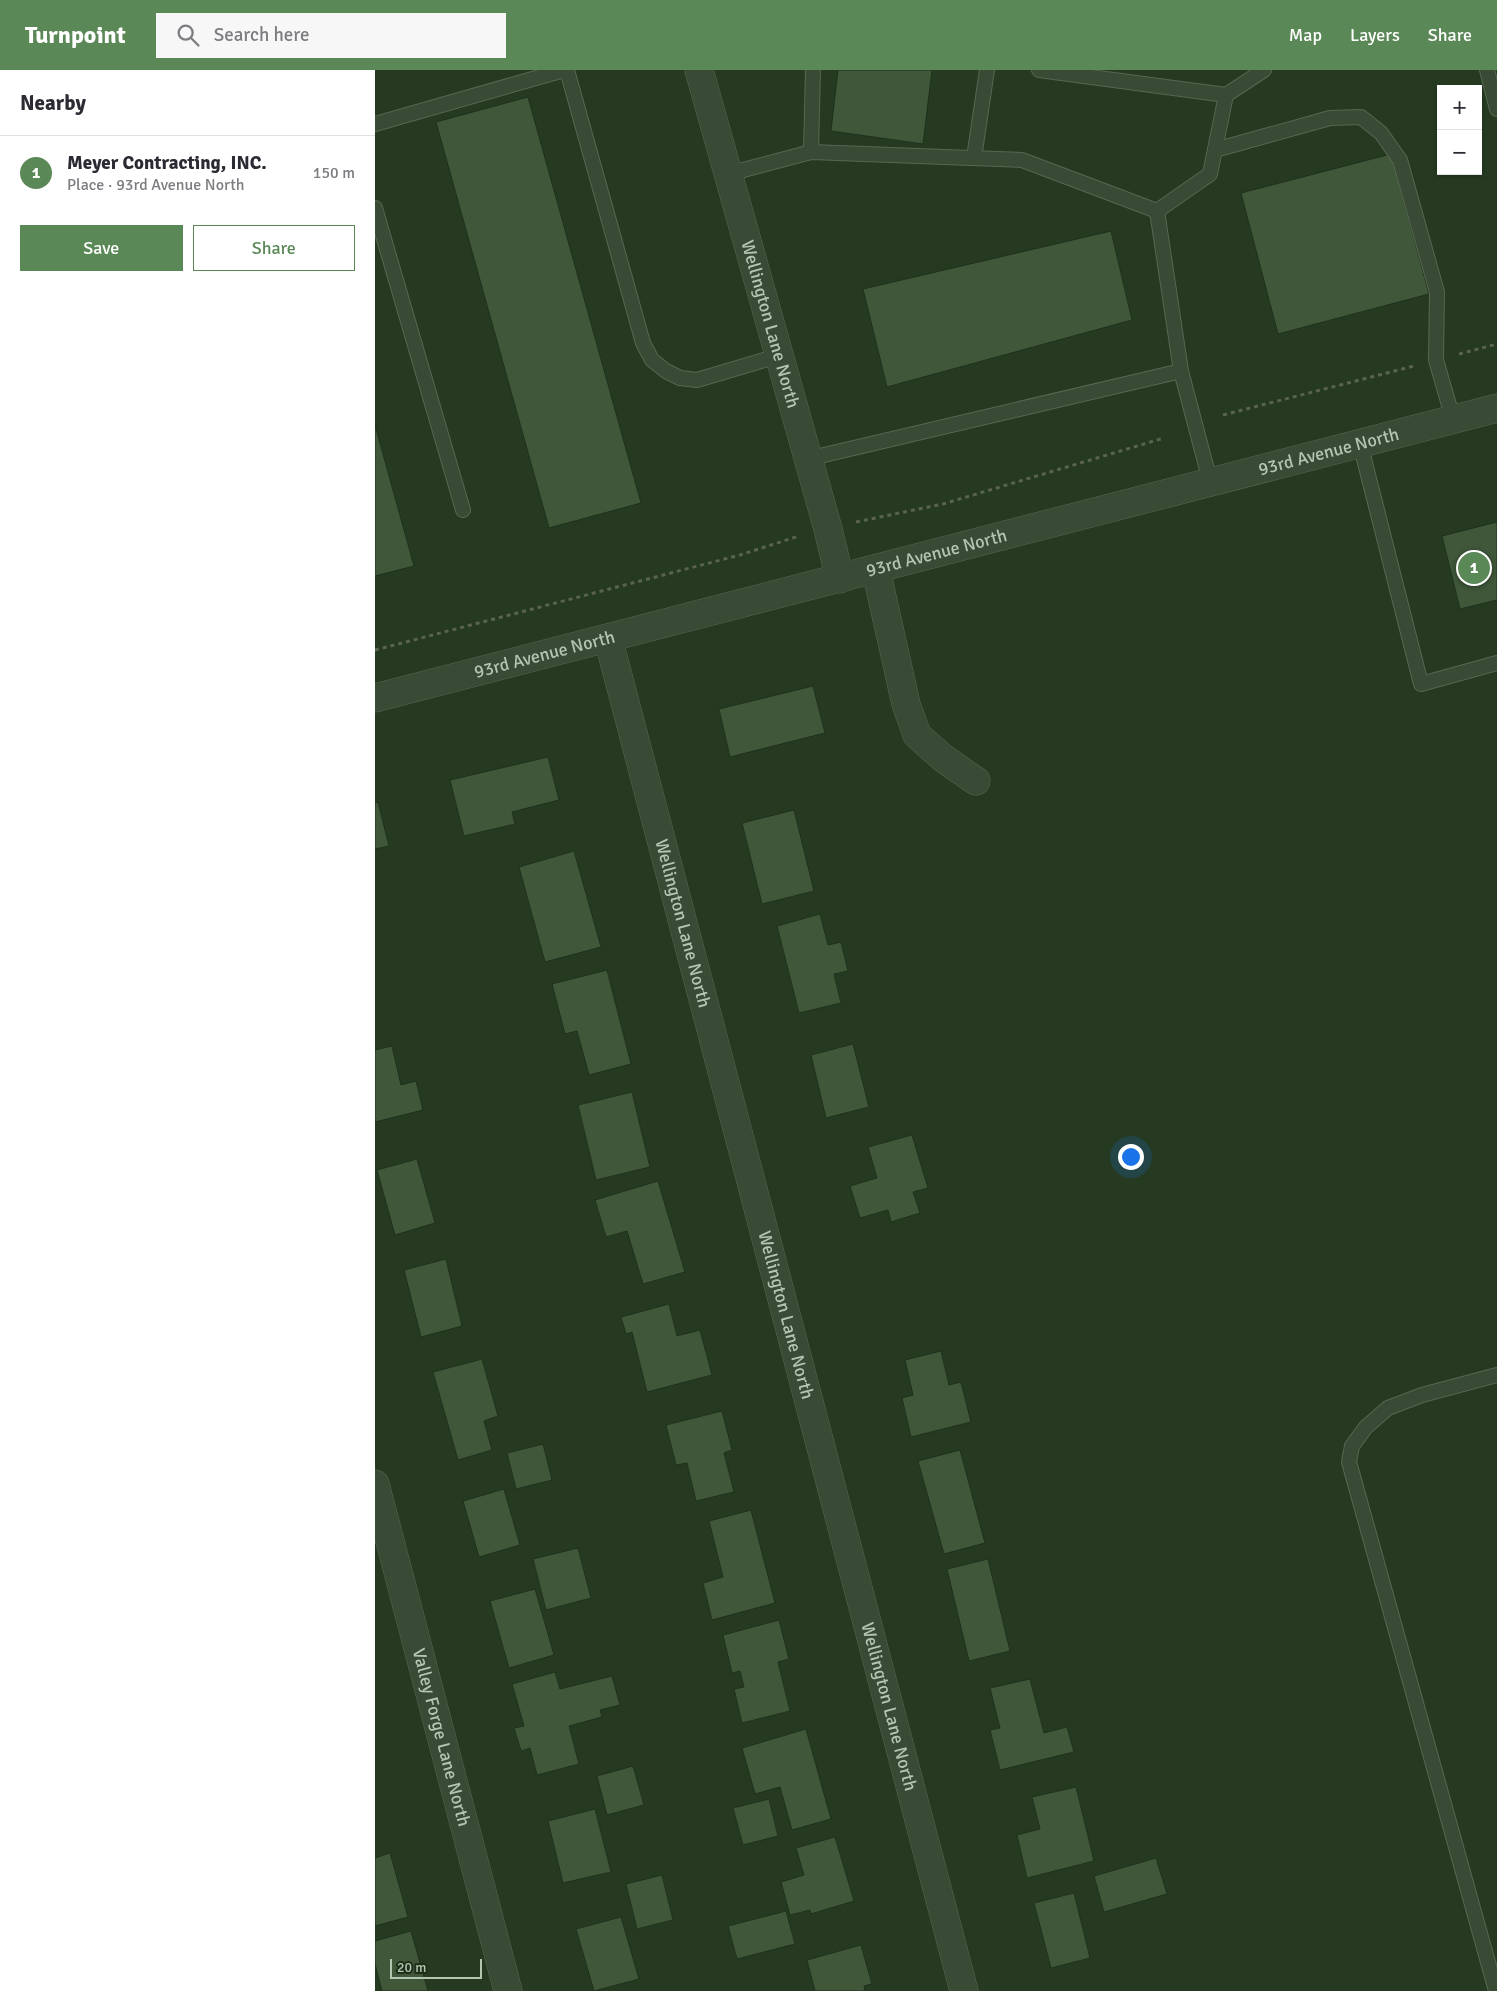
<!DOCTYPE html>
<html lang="en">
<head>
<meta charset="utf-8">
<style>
  :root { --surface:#fff; --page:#f7f7f7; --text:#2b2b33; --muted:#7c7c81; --line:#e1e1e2; --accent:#5b8857 }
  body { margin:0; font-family:Signika,sans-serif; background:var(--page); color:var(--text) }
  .controls { position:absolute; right:15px; top:15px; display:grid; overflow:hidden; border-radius:0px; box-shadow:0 1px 4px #0004 }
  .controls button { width:45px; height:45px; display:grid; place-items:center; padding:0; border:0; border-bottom:1px solid var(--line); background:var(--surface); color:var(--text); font:25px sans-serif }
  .scale { position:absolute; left:15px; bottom:12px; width:92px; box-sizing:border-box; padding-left:5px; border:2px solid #b3c6af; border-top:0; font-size:14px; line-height:18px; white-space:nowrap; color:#b3c6af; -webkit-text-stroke:4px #1e2f1a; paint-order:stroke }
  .you { position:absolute; left:755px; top:1086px; width:18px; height:18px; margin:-12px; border:4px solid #fff; border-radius:50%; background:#1a73e8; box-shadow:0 0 0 8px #1a73e833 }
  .badge { display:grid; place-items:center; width:32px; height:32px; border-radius:50%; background:var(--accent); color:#fff; font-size:16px; font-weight:700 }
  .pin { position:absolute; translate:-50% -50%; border:2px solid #fff; box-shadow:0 1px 5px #0006 }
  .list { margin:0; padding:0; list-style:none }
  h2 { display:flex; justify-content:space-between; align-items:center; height:65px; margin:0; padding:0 20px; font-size:21px }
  h2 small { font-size:16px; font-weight:400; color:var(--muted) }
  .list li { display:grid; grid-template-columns:32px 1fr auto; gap:15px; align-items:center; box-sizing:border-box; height:75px; padding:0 20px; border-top:1px solid var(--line) }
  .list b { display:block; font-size:19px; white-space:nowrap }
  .list p { margin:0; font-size:16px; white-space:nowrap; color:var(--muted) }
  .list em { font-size:16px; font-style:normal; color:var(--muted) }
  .actions { display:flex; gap:10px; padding:15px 20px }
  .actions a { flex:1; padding:11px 0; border:1px solid var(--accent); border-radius:0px; text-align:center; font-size:18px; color:var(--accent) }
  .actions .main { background:var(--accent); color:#fff }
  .icon { flex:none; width:28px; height:28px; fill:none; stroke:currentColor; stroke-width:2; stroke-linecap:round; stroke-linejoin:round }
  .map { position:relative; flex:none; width:1122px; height:1921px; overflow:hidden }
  header { display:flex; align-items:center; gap:30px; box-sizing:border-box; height:70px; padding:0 25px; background:var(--accent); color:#fff }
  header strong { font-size:24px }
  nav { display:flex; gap:28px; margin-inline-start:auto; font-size:18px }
  .search { width:350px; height:45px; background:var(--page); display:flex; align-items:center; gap:12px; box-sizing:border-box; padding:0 18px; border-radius:0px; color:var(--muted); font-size:19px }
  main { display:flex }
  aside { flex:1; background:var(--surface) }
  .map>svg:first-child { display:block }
  .building { fill:#40573a; stroke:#20311c }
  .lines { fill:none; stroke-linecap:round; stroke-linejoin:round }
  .service-casing { stroke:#566852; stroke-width:16 }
  .minor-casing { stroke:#566852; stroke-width:29 }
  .tertiary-casing { stroke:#566852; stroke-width:29 }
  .path { stroke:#5a634c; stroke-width:3; stroke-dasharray:4 4; stroke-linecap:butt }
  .service { stroke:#394a35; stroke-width:14 }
  .minor { stroke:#394a35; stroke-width:28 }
  .tertiary { stroke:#394a35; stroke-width:28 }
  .labels { text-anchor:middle; stroke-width:4; stroke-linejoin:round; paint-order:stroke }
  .street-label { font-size:18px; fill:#b3c6af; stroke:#1e2f1a }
</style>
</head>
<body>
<header>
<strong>Turnpoint</strong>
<div class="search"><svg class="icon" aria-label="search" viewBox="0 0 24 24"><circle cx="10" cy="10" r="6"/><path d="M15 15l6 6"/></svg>Search here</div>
<nav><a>Map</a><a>Layers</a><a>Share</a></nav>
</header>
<main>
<aside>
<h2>Nearby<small></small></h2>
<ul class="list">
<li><span class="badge">1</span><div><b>Meyer Contracting, INC.</b><p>Place · 93rd Avenue North</p></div><em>150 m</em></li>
</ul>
<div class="actions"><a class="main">Save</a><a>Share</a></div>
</aside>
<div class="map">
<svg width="1122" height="1921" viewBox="0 0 1122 1921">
  <rect width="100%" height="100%" fill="#263a21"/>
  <g class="building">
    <path d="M 463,0 L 557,0 L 548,74 L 456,61 Z"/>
    <path d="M 153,27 L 266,433 L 174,458 L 61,52 Z"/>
    <path d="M 1016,84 L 1054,224 L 903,264 L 866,123 Z"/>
    <path d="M 736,161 L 757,250 L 512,317 L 488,219 Z"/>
    <path d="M 0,355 L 39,496 L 0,506 Z"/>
    <path d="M 1122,452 L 1122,530 L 1085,539 L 1067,466 Z"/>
    <path d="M 438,616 L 450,663 L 355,687 L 344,639 Z"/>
    <path d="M 173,687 L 184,730 L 137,742 L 140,754 L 89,766 L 75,710 Z"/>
    <path d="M 3,732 L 14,776 L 0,779 L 0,733 Z"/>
    <path d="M 419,740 L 439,821 L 387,834 L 367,753 Z"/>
    <path d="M 199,781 L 226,877 L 170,892 L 144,797 Z"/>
    <path d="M 445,844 L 453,875 L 466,872 L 473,901 L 459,904 L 466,933 L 424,943 L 402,856 Z"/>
    <path d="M 232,900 L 256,994 L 214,1005 L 202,961 L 190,964 L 177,914 Z"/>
    <path d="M 478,974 L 494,1037 L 451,1048 L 436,985 Z"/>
    <path d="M 17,976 L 26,1015 L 41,1011 L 48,1040 L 0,1052 L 0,980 Z"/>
    <path d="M 257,1022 L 275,1097 L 221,1110 L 203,1035 Z"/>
    <path d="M 537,1065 L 553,1118 L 538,1122 L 545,1143 L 516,1152 L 513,1140 L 485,1148 L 475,1116 L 502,1108 L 493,1077 Z"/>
    <path d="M 42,1089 L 60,1153 L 20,1165 L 2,1100 Z"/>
    <path d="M 283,1111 L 310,1202 L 268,1214 L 252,1161 L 231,1167 L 220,1130 Z"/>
    <path d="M 71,1189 L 87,1256 L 46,1267 L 29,1200 Z"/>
    <path d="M 294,1234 L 302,1266 L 325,1260 L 337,1305 L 272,1322 L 257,1262 L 251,1264 L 246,1247 Z"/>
    <path d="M 566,1281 L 574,1315 L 586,1312 L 596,1352 L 536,1367 L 527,1328 L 538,1325 L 530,1290 Z"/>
    <path d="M 107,1289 L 123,1346 L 109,1351 L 117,1380 L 83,1390 L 58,1302 Z"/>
    <path d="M 347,1341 L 357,1380 L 349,1383 L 359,1422 L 321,1431 L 312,1393 L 301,1395 L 291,1355 Z"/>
    <path d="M 168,1374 L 177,1410 L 141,1419 L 132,1383 Z"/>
    <path d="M 585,1380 L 610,1473 L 569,1484 L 543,1391 Z"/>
    <path d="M 129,1419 L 145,1475 L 104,1487 L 88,1431 Z"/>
    <path d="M 376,1440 L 400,1533 L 337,1550 L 328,1513 L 348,1507 L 334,1451 Z"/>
    <path d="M 203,1478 L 216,1528 L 171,1540 L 158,1489 Z"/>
    <path d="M 613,1489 L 635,1581 L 594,1591 L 572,1499 Z"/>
    <path d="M 160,1519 L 179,1585 L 134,1598 L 115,1531 Z"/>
    <path d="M 404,1550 L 414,1589 L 403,1592 L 415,1641 L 367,1653 L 359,1619 L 369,1617 L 365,1601 L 357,1603 L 348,1565 Z"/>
    <path d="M 180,1602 L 185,1619 L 237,1606 L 245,1635 L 225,1640 L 227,1647 L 194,1656 L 204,1694 L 162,1705 L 155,1678 L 146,1681 L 139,1658 L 149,1656 L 137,1614 Z"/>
    <path d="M 655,1609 L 669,1663 L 692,1657 L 699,1682 L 625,1700 L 615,1660 L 625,1658 L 615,1618 Z"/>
    <path d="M 431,1659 L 456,1749 L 417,1760 L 405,1717 L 380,1724 L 367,1678 Z"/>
    <path d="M 258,1696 L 269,1735 L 232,1745 L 222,1706 Z"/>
    <path d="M 701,1717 L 719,1791 L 652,1808 L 642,1765 L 665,1759 L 657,1727 Z"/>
    <path d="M 394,1729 L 403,1766 L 368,1775 L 358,1738 Z"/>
    <path d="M 220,1739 L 236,1802 L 188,1813 L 173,1751 Z"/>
    <path d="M 460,1767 L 479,1831 L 436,1844 L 435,1840 L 415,1845 L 406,1812 L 429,1805 L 421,1778 Z"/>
    <path d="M 15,1783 L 33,1847 L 0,1856 L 0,1788 Z"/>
    <path d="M 781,1788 L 792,1824 L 729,1842 L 719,1806 Z"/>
    <path d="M 287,1805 L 298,1850 L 262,1859 L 251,1814 Z"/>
    <path d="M 699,1823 L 715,1888 L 676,1898 L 659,1833 Z"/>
    <path d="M 411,1841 L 420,1874 L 362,1889 L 353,1856 Z"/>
    <path d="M 246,1847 L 264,1909 L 219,1921 L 201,1859 Z"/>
    <path d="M 36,1861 L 53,1921 L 7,1921 L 0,1894 L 0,1871 Z"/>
    <path d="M 486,1875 L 497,1914 L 489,1916 L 490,1921 L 440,1921 L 432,1890 Z"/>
  </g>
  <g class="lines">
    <g class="service-casing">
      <g id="service">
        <path d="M 192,0 L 268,273 L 277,290 L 291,301 L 305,308 L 322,310 L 403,286"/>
        <path d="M 664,0 L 851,25"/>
        <path d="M 1112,0 L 1122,39"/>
        <path d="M 0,54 L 189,0"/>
        <path d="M 840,80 L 955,48 L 986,47 L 1006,63 L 1025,90 L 1062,222 L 1061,290 L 1078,349"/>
        <path d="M 436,82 L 438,0"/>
        <path d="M 599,88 L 612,0"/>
        <path d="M 353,104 L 436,82 L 647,90 L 782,141 L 806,301 L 835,411"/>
        <path d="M 0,138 L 88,440"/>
        <path d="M 782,141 L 835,104 L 851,25 L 889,0"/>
        <path d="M 985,373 L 1046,614 L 1122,593"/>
        <path d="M 432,389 L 806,301"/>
        <path d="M 1121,1921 L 974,1392 L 977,1376 L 991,1357 L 1013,1338 L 1047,1325 L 1122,1305"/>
      </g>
    </g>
    <g class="minor-casing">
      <g id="minor">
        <path id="s1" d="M 324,0 L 453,459 L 465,509"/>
        <path d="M 501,500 L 531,634 L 542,665 L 568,688 L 601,711"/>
        <path id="s2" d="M 233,568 L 589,1921"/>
        <path id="s3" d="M 0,1414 L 133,1921"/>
      </g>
    </g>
    <g class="tertiary-casing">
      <g id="tertiary">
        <path id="s4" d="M 0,628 L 1122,338"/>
      </g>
    </g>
    <g class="path">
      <path d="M 1084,284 L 1122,274"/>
      <path d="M 848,345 L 1039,296"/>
      <path d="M 481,452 L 568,434 L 789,368"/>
      <path d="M 0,580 L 365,485 L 424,466"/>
    </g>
    <use href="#service" class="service"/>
    <use href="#minor" class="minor"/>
    <use href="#tertiary" class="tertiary"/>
  </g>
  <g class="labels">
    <g class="street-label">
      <text dy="6" stroke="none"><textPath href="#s1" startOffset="264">Wellington Lane North</textPath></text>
      <text dy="6" stroke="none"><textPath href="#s4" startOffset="985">93rd Avenue North</textPath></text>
      <text dy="6" stroke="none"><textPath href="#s4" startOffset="580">93rd Avenue North</textPath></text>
      <text dy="6" stroke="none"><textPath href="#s4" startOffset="175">93rd Avenue North</textPath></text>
      <text dy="6" stroke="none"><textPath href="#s2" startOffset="295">Wellington Lane North</textPath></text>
      <text dy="6" stroke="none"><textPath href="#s2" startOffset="700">Wellington Lane North</textPath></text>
      <text dy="6" stroke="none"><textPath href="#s2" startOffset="1105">Wellington Lane North</textPath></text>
      <text dy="6" stroke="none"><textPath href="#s3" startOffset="262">Valley Forge Lane North</textPath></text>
    </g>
  </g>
</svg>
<div class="controls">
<button>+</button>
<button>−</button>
</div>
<div class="scale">20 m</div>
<div class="you"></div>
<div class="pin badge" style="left:1099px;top:498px">1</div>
</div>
</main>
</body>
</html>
